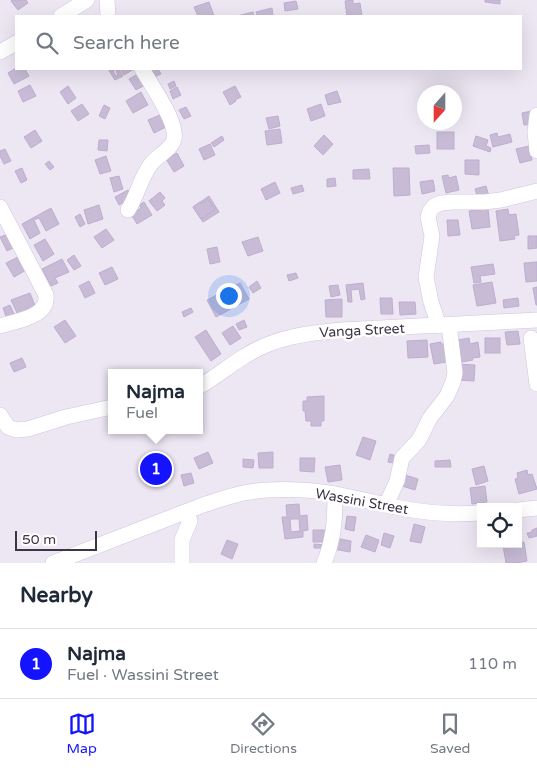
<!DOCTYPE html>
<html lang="en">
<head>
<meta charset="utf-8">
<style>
  :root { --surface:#fff; --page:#f2f2f3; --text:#1f2937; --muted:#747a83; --line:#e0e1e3; --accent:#1513fd }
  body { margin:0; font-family:"Varela Round",sans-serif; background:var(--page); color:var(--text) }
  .controls { position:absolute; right:15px; bottom:15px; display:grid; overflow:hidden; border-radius:0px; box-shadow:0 5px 20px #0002 }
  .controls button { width:45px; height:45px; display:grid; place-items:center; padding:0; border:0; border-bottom:1px solid var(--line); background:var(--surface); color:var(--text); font:25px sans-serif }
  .compass { position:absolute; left:417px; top:85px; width:45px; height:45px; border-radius:50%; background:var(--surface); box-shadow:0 5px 20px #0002; rotate:201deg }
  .scale { position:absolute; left:15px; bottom:12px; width:82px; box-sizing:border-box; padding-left:5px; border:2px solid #3d3546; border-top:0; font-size:14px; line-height:18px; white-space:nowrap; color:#3d3546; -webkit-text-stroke:4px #fff; paint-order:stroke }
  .you { position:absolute; left:228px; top:295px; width:18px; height:18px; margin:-12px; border:4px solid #fff; border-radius:50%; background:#1a73e8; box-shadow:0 0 0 8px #1a73e833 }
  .badge { display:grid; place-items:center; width:32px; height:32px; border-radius:50%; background:var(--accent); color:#fff; font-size:16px; font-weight:700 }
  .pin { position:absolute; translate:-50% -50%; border:2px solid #fff; box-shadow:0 1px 5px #0006 }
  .popup { position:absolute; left:108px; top:369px; width:95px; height:65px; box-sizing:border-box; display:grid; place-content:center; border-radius:0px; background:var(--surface); filter:drop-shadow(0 1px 4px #0005); font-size:16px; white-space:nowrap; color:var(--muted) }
  .popup b { font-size:19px; color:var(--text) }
  .popup::after { content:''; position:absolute; left:50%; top:100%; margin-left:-10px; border:10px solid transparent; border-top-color:var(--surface) }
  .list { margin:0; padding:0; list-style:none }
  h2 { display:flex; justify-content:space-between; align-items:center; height:65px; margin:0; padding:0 20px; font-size:21px }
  h2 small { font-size:16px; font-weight:400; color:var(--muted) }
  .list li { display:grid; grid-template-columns:32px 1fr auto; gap:15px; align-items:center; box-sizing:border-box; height:70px; padding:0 20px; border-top:1px solid var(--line) }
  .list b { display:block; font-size:19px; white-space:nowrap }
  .list p { margin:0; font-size:16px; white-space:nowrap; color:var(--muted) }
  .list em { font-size:16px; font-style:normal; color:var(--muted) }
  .icon { flex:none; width:28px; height:28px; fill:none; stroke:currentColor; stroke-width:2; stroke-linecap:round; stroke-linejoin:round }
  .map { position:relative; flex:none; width:537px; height:563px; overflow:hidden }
  .search { position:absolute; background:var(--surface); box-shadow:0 5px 20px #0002; left:15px; right:15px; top:15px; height:55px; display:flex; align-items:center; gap:12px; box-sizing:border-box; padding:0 18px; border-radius:0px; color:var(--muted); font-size:19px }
  .sheet { height:135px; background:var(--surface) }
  nav { display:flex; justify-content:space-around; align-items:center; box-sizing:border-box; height:70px; border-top:1px solid var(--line); background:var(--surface); font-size:14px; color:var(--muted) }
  nav a { display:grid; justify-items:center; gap:2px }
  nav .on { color:var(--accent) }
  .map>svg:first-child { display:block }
  .building { fill:#c7bbd5; stroke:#beaed0; fill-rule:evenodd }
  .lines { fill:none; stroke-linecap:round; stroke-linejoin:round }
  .minor-casing { stroke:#d1c5dd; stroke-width:16 }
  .minor { stroke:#fff; stroke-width:15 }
  .labels { text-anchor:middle; stroke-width:5; stroke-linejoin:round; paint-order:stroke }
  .street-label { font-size:14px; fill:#3d3546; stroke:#fff }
</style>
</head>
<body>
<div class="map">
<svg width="537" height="563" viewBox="0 0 537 563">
  <rect width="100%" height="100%" fill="#ede6f3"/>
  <g class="building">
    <path d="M 12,0 L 26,0 L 28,3 L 18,10 L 11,1 Z"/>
    <path d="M 353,0 L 353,4 L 360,3 L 362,16 L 347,16 L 345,1 Z"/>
    <path d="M 485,0 L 500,0 L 500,4 L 485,2 Z"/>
    <path d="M 296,1 L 298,9 L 285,11 L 284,3 Z"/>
    <path d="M 209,2 L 214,16 L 198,16 L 194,7 Z"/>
    <path d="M 272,8 L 273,16 L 257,16 L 256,12 Z"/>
    <path d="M 253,12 L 254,16 L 237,16 Z"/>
    <path d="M 16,68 L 25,69 L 29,76 L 14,84 L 8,73 Z"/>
    <path d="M 108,69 L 117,69 L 113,71 L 116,76 L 118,75 L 116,71 L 119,70 L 123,76 L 115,80 Z"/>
    <path d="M 120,69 L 134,69 L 124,75 Z"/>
    <path d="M 150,69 L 158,69 L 161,74 L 154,77 Z"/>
    <path d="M 138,74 L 145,85 L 136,90 L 129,79 Z"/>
    <path d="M 174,81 L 176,86 L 170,89 L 168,84 Z"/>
    <path d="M 30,85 L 36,96 L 23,102 L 18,91 Z"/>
    <path d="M 68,86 L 76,98 L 68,104 L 60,92 Z"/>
    <path d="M 235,86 L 241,97 L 235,100 L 236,101 L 230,105 L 223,92 Z"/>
    <path d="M 177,87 L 181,95 L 173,99 L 170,91 Z"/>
    <path d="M 337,91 L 341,102 L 328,105 L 325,95 Z"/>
    <path d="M 141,92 L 148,105 L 133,113 L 126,101 Z"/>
    <path d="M 82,104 L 89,114 L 78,121 L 71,111 Z"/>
    <path d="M 321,104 L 325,116 L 311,121 L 307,109 Z"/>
    <path d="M 104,105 L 110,108 L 105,119 L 99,116 Z"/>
    <path d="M 186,107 L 191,116 L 184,119 L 179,110 Z"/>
    <path d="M 532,111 L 534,124 L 524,125 L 522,113 Z"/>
    <path d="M 160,115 L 166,127 L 154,133 L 148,120 Z"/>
    <path d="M 278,116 L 280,126 L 269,129 L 266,118 Z"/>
    <path d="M 280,129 L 282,143 L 267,145 L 265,131 Z"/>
    <path d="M 35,130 L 42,141 L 31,148 L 24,137 Z"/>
    <rect x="437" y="132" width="17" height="17"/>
    <path d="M 497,133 L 498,137 L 510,134 L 512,142 L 493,147 L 490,135 Z"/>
    <path d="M 324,135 L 333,144 L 323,155 L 314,146 Z"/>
    <path d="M 222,136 L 224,140 L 214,147 L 211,143 Z"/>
    <path d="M 476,136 L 488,140 L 486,146 L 491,148 L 490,152 L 473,146 Z"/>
    <path d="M 99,140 L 108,140 L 107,151 L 98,150 Z"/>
    <path d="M 210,144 L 215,155 L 204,160 L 199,149 Z"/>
    <path d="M 429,145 L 430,153 L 416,154 L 415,146 Z"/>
    <path d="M 529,146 L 532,160 L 520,163 L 516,149 Z"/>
    <path d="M 5,149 L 11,161 L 4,164 L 0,156 L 0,151 Z"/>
    <path d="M 177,153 L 184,166 L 174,172 L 166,159 Z"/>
    <path d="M 106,156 L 111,171 L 100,174 L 95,160 Z"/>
    <path d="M 465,160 L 479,160 L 479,175 L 465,174 Z"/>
    <path d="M 49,161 L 54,167 L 50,170 L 45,164 Z"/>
    <path d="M 22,168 L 27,180 L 21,183 L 15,171 Z"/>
    <path d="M 393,168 L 409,168 L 410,195 L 394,196 Z"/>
    <path d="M 369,169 L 370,179 L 353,179 L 353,170 Z"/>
    <path d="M 448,175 L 449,178 L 456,176 L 459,190 L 446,193 L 442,176 Z"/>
    <path d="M 119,176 L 123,189 L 114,192 L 110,178 Z"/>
    <path d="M 335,178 L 336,186 L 327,187 L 327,179 Z"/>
    <path d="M 433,180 L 435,191 L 422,194 L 420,182 Z"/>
    <path d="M 275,182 L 280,193 L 266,200 L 261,189 Z"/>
    <path d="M 302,185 L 304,191 L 293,194 L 291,188 Z"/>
    <path d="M 486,186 L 489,196 L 478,199 L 475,189 Z"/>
    <path d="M 128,190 L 132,198 L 119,205 L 115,197 Z"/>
    <path d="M 160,192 L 165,198 L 162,201 L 165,205 L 157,211 L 149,201 Z"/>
    <path d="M 209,196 L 219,212 L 203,222 L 193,207 Z"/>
    <path d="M 208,199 L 215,210 L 201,219 L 193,207 L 200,202 L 201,204 Z"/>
    <path d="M 144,202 L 152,215 L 137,224 L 131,214 L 141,208 L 139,205 Z"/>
    <path d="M 99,205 L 103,219 L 88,224 L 84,210 Z"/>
    <path d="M 51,208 L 59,224 L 46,231 L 39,218 L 34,220 L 40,233 L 30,239 L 22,224 Z"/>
    <path d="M 488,209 L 490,227 L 472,229 L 469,211 Z"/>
    <path d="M 508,209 L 509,215 L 516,214 L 519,235 L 514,236 L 515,239 L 500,241 L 496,211 Z"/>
    <path d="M 80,214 L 85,224 L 80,227 L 75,217 Z"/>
    <path d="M 447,220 L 458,220 L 460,235 L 448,236 Z"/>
    <path d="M 106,229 L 114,240 L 102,248 L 94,237 Z"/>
    <path d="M 8,234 L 15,247 L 7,251 L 0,237 Z"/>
    <path d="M 528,236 L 537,236 L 537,248 L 528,249 Z"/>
    <path d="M 258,237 L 263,251 L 248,256 L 242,242 Z"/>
    <path d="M 45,239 L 54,254 L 43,261 L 34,245 Z"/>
    <path d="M 217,247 L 220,262 L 210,264 L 207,249 Z"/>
    <path d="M 74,255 L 81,266 L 74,270 L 67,260 Z"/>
    <path d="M 20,256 L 28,269 L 14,277 L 6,263 Z"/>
    <path d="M 62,259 L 69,272 L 55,278 L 58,283 L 51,286 L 42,269 Z"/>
    <path d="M 537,262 L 537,281 L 526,282 L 524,263 Z"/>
    <path d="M 493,264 L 495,274 L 480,276 L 481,282 L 474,283 L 471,267 Z"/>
    <path d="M 112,267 L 118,279 L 105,285 L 99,273 Z"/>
    <path d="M 296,273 L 298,278 L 289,281 L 287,275 Z"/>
    <path d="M 89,281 L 95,293 L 85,298 L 79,286 Z"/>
    <path d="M 257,281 L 261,288 L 253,293 L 249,287 Z"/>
    <path d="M 492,282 L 496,303 L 477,306 L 473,285 Z"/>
    <path d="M 240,283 L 249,299 L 216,317 L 207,300 Z"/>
    <path d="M 363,283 L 365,299 L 361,300 L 359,289 L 351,290 L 352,302 L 348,302 L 346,285 Z"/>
    <path d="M 338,285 L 340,295 L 331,297 L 329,286 Z"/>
    <path d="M 537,287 L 537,305 L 536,305 L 533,288 Z"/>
    <path d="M 30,293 L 36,308 L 18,315 L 11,300 Z"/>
    <path d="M 380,298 L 392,298 L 393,314 L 381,314 Z"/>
    <path d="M 518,298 L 519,306 L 504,308 L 503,300 Z"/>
    <path d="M 342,299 L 342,317 L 326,317 L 325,300 Z"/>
    <path d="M 399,302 L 415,302 L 416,314 L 400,315 Z"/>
    <path d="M 10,305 L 15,316 L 7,319 L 3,308 Z"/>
    <path d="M 191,308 L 193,312 L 184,317 L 182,312 Z"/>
    <path d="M 65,320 L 76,336 L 65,343 L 54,327 Z"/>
    <path d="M 244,320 L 247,327 L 239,330 L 236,324 Z"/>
    <path d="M 233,326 L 241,338 L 230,345 L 222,333 Z"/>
    <path d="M 206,330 L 221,354 L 211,361 L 195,337 Z"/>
    <path d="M 518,331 L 520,344 L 507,345 L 505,332 Z"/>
    <path d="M 469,338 L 470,344 L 478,342 L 480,357 L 472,358 L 473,360 L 456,363 L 453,341 Z"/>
    <rect x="485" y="338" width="15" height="15"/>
    <path d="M 427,340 L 428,357 L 408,358 L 407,341 Z"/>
    <path d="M 441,342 L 441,344 L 450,343 L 453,361 L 434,364 L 430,344 Z"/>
    <path d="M 22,358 L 26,367 L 14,372 L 10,363 Z"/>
    <path d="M 459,364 L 475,365 L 474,381 L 458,380 Z"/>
    <path d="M 324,396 L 324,421 L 321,421 L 321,426 L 311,426 L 311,421 L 306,421 L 305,411 L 303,411 L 303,401 L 307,401 L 307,397 Z"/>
    <path d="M 363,437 L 376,441 L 370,460 L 356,455 Z"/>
    <path d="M 208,452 L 213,463 L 199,469 L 194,458 Z"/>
    <path d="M 273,452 L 273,468 L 259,468 L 258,453 Z"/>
    <path d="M 390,454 L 400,457 L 399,464 L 388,462 Z"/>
    <path d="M 300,458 L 315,458 L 314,472 L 300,471 Z"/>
    <path d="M 243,459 L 254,460 L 253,468 L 243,467 Z"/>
    <path d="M 450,460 L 451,467 L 435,467 L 435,461 Z"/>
    <path d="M 340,465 L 342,480 L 328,482 L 325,467 Z"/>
    <path d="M 484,466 L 488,481 L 476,485 L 472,469 Z"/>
    <path d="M 527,470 L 528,475 L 532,474 L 537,489 L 519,494 L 515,479 L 518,478 L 517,473 Z"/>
    <path d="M 191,473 L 194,483 L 184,486 L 181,475 Z"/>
    <path d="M 405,475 L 418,479 L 415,490 L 402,486 Z"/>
    <path d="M 485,486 L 487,502 L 472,504 L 470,488 Z"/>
    <path d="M 299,504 L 300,516 L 307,515 L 308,530 L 303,531 L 303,537 L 285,539 L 282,517 L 287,517 L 286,505 ZM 290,519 L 299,519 L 300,531 L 291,532 Z"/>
    <path d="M 347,516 L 356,517 L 354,531 L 345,529 Z"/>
    <path d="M 414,524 L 425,527 L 421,543 L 410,541 Z"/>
    <path d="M 537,528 L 537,536 L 529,538 L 527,533 L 532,532 L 532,530 Z"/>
    <rect x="313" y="530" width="14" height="12"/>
    <path d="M 384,533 L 394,536 L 390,548 L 381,545 Z"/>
    <path d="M 366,535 L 379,540 L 375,552 L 361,547 Z"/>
    <path d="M 335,538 L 351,541 L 350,552 L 333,549 Z"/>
    <path d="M 227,540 L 238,544 L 232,559 L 221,554 Z"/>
    <path d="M 524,542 L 527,561 L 516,563 L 506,563 L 503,546 L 512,545 L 513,548 L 518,547 L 518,543 Z"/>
    <path d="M 314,544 L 326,545 L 326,548 L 314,548 Z"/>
  </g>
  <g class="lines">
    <g class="minor-casing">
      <g id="minor">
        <path d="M 107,0 L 108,16"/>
        <path d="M 61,16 L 87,0"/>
        <path d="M 0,52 L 16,43"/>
        <path d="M 537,115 L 535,132 L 537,151"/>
        <path d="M 0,207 L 46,295 C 49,317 16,321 0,326"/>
        <path d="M 128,210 C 138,195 140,178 151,164 C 156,157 173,148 174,139 C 178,122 150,83 142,69"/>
        <path d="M 439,326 L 431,302 L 426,277 L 432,236 L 428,217 L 430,211 L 434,206 L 441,203 L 453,202 L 484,202 L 501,200 L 537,191"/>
        <path d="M 531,338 L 537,384"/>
        <path d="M 200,386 C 216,377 230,365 245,356 C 275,337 308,333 342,330 L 537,320"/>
        <path d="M 0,415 L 8,427 L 16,430 L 28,429 L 66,417 L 112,407"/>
        <path d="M 386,505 L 397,481 L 402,458 L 419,440 L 430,418 L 447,396 L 453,382 L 455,373 L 449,325"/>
        <path d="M 518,510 L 537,508"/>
        <path d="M 53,563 L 203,505 C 219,500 234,494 250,492 C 273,488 312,489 334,494 C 357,498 379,504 401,508 C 427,513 455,515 481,513"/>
        <path d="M 182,563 L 182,540 L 190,521 L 187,512"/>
        <path d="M 324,563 C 334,539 335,519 335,494"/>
      </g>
    </g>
    <use href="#minor" class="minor"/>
  </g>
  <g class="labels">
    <g class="street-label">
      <text transform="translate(362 330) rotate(-3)" y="5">Vanga Street</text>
      <text transform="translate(362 501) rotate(10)" y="5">Wassini Street</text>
    </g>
  </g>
</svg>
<div class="controls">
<button><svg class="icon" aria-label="locate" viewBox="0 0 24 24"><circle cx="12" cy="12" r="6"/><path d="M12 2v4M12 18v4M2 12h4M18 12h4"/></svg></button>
</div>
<svg class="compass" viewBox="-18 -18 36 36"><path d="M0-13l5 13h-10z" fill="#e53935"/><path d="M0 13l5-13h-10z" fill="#747a83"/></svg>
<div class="scale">50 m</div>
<div class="you"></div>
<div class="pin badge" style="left:156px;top:469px">1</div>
<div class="popup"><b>Najma</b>Fuel</div>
<div class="search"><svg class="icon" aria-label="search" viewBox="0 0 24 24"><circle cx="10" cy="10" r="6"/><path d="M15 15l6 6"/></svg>Search here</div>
</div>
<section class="sheet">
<h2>Nearby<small></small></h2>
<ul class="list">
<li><span class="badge">1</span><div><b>Najma</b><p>Fuel · Wassini Street</p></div><em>110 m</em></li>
</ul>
</section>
<nav>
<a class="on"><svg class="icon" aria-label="map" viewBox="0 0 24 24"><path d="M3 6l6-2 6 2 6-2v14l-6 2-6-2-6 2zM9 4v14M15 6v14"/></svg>Map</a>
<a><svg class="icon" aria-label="directions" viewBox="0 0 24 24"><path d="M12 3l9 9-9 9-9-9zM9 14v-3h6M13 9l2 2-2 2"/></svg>Directions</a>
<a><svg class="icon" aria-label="saved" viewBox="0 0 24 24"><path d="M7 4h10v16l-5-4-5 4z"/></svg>Saved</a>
</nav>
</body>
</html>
